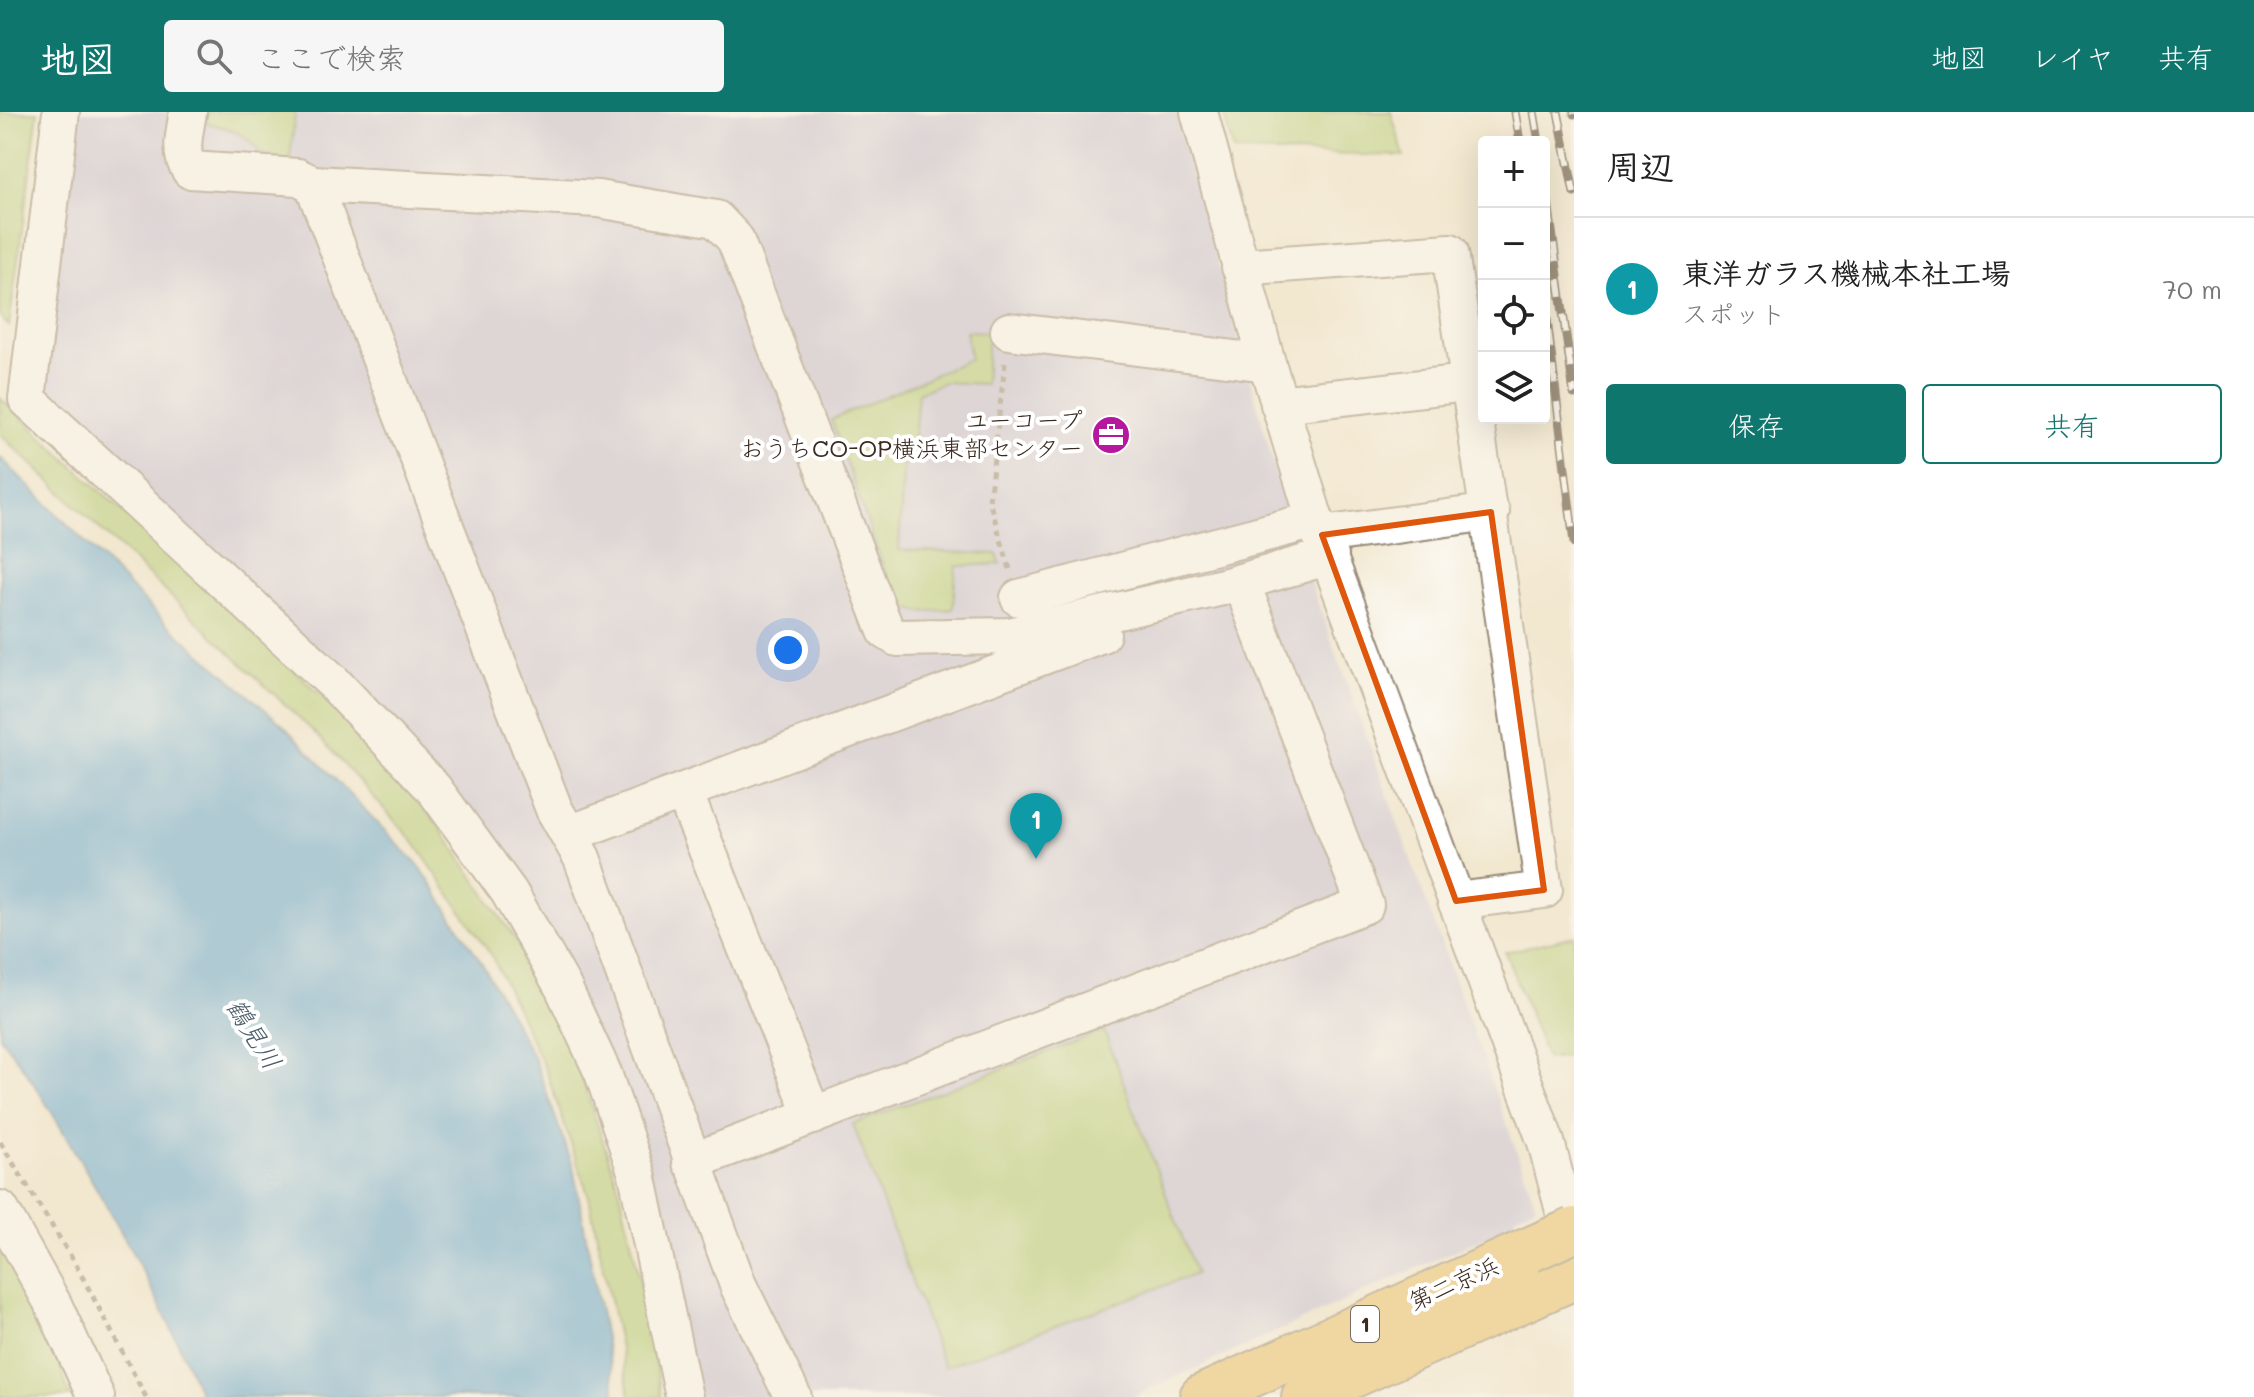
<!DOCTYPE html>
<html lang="ja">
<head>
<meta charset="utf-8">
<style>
  :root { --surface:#fff; --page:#f6f6f6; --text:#222; --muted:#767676; --line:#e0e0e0; --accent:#0f766e }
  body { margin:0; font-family:Mali,"Klee One",sans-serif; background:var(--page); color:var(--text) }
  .controls { position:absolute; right:24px; top:24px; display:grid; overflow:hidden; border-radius:8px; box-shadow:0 8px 32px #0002 }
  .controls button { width:72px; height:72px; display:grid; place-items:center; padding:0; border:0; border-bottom:2px solid var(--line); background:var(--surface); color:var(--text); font:40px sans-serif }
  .you { position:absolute; left:788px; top:538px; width:28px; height:28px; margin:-20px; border:6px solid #fff; border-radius:50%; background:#1a73e8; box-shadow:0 0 0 12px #1a73e833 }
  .badge { display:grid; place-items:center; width:52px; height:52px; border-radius:50%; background:var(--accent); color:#fff; font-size:26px; font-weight:700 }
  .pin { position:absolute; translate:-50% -66px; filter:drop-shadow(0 2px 4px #0008) }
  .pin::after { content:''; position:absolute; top:42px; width:28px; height:24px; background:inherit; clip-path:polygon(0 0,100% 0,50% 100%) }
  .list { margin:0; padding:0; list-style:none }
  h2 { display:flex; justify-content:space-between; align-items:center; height:104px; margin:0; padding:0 32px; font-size:34px }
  h2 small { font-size:26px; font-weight:400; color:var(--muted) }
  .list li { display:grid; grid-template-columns:52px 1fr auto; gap:24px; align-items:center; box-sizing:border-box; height:144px; padding:0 32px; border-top:2px solid var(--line) }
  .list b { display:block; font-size:30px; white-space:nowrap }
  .list p { margin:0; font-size:26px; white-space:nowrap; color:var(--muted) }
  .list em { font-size:26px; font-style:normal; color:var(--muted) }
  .actions { display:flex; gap:16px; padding:24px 32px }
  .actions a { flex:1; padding:18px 0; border:2px solid var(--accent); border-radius:8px; text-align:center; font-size:28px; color:var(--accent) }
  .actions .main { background:var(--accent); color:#fff }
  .icon { flex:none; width:44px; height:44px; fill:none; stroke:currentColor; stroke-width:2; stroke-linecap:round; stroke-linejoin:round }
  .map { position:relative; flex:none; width:1574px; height:1285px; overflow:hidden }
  header { display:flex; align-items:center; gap:48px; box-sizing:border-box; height:112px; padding:0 40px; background:var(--accent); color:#fff }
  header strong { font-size:38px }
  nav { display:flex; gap:44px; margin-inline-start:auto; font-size:28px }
  .search { width:560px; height:72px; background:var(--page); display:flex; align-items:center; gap:20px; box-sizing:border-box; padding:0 28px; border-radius:8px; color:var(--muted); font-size:30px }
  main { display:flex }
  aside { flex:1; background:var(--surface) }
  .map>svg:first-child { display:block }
  .industrial { fill:#c4c0db }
  .green { fill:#b1cd73; stroke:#767c48; stroke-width:2 }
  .water { fill:#60a7d7; stroke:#4e687a; stroke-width:2 }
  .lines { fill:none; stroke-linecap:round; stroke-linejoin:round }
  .minor-casing { stroke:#968977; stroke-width:40 }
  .highway-casing { stroke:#968977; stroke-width:48 }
  .path { stroke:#968977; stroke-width:5; stroke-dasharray:6 6; stroke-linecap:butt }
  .minor { stroke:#fff; stroke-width:36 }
  .highway { stroke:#eec469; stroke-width:44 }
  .rail-casing { stroke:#3b2a1e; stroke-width:9 }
  .rail { stroke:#fff; stroke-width:6; stroke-dasharray:18; stroke-linecap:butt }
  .highway-bridge-casing { stroke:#968977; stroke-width:48; stroke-linecap:butt }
  .highway-bridge { stroke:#eec469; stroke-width:44 }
  .marked { fill:none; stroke:#df570d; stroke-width:6; stroke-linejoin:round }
  .labels { text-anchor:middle; stroke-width:8; stroke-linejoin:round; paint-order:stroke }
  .shield { fill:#fff; stroke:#766a62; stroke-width:2 }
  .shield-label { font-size:22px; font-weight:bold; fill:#3b2a1e }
  .poi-label { font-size:24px; fill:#3b2a1e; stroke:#fff; text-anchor:end }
  .street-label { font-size:24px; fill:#3b2a1e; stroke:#fff }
  .water-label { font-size:26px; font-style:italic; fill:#4a5c68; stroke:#fff }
</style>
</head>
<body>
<header>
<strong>地図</strong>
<div class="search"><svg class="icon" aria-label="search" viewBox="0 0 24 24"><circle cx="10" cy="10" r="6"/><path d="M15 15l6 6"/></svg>ここで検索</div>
<nav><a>地図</a><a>レイヤ</a><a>共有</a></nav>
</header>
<main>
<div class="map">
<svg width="1574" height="1285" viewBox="0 0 1574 1285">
  <rect width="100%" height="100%" fill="#fff"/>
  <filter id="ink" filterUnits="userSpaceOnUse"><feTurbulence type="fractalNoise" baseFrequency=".0125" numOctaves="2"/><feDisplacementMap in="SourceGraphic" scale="16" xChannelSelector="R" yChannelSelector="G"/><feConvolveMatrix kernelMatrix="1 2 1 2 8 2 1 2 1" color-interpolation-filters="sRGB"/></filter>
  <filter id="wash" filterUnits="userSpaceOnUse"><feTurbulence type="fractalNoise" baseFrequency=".006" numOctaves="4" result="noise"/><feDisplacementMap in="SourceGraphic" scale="32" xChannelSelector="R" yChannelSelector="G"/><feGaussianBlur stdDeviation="1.8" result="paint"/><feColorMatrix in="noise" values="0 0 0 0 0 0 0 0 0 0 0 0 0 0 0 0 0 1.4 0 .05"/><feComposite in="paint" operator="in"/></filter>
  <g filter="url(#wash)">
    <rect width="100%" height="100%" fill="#f2e8d0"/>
    <path class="industrial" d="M 74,0 L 1176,0 L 1293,422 L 1536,1093 L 1515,1104 L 1516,1111 L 1133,1285 L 698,1285 L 556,834 L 52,290 L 45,273 Z"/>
    <g class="green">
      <path d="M 0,0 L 38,0 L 9,214 L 0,205 Z"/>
      <path d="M 208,0 L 295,0 L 290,49 L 260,41 C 246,21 230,16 206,11 Z"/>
      <path d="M 1223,0 L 1391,0 L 1404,44 L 1234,40 Z"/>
      <path d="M 966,219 L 988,220 L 985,272 L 944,270 L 918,281 L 913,339 L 904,339 L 899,438 L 997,442 L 1000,452 L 956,454 L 953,497 L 921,500 L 903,495 L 892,479 L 831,308 L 970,247 Z"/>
      <path d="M 0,286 L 345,605 L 437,711 L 519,832 L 576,949 L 620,1079 L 650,1213 L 661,1285 L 630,1285 L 589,1085 L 546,959 L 492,844 L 414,730 L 319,625 L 0,322 Z"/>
      <path d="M 1574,824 L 1574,943 L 1547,947 L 1505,840 Z"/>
      <path d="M 1104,919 L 1196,1162 L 944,1255 L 853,1012 Z"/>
      <path d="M 0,1120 L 41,1192 L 70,1285 L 0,1285 Z"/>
    </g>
    <path class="water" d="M 0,345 L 166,511 L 283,613 L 421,756 L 483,853 L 534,946 L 573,1054 L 616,1285 L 201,1285 C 170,1206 129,1133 87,1060 C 59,1013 34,967 0,925 Z"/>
  </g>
  <g filter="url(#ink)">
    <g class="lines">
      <g class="minor-casing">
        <g id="minor">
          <path d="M 61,0 L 27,287 L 333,570 L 434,677 L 509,780 L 563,875 L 603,961 L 637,1062 L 684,1285"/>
          <path d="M 188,0 C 185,19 178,42 190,58 L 298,65 L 313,72 L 554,697 L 582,746 L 738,1173 L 793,1285"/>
          <path d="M 1199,0 L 1267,251 L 1315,408 L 1546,1030 L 1574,1137"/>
          <path d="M 313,72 L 598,87 L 716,107 L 735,127 L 886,519 L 897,526 L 1009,524 L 1227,474 L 1330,444"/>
          <path d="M 1240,155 L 1450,140 L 1544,778 L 1456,789"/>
          <path d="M 1009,219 L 1267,251"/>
          <path d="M 1279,292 L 1467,271"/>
          <path d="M 1322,423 L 1491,400"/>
          <path d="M 1019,486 L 1315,408"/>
          <path d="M 684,680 L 813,1004"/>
          <path d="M 569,722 L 1102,522"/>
          <path d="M 691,1050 L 1365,793 L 1241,470"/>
          <path d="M 0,1097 L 53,1192 L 96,1285"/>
        </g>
      </g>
      <g class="highway-casing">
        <g id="highway">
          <path d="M 1202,1285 L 1529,1138"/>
          <path d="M 1304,1285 L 1574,1165"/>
        </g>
      </g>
      <g class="path">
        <path d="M 1005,251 L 989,389 L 1010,457"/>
        <path d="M 0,1030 L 75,1151 L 146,1285"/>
      </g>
      <use href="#minor" class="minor"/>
      <use href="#highway" class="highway"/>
      <g class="rail-casing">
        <g id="rail">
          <path d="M 1515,0 L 1520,30"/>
          <path d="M 1534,0 L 1539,30"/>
          <path d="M 1558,0 L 1574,81"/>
          <path d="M 1574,0 L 1574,2"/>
          <path d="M 1544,60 L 1574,282"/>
          <path d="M 1544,183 L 1574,431"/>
        </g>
      </g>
      <use href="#rail" class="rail"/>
      <g class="highway-bridge-casing">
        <path id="highway-bridge" d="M 1529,1138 L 1574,1118"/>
      </g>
      <use href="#highway-bridge" class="highway-bridge"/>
    </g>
  </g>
  <path d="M0 0H1574V1285H0ZM 1491,400 L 1544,778 L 1456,789 L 1322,423 Z" fill="#f2e8d0" fill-opacity=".55" fill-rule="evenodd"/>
  <path class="marked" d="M 1491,400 L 1544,778 L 1456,789 L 1322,423 Z"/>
  <defs>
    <g id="office-disc" transform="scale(2)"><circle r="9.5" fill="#b5179e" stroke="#fff"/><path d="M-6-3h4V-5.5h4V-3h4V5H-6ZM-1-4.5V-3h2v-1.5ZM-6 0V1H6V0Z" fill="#fff"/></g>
  </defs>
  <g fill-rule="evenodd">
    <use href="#office-disc" x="1111" y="323"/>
  </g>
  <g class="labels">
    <rect class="shield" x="1351" y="1194" width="28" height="36" rx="6"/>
    <g class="shield-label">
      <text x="1365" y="1220">1</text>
    </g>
    <g class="poi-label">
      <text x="1083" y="317">ユーコープ<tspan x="1083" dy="28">おうちCO-OP横浜東部センター</tspan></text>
    </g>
    <g class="street-label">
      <text transform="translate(1454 1172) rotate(-24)" y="8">第二京浜</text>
    </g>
    <g class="water-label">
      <text transform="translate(254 922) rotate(58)" y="9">鶴見川</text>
    </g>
  </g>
</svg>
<div class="controls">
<button>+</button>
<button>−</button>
<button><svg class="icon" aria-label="locate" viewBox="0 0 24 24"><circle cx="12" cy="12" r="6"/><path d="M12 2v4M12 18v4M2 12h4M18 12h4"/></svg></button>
<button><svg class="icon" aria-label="layers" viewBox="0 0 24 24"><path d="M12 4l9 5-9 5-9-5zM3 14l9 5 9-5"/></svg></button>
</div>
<div class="you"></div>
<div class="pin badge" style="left:1036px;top:747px;background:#0f9aa8">1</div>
</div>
<aside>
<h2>周辺<small></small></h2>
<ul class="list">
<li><span class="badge" style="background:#0f9aa8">1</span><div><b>東洋ガラス機械本社工場</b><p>スポット</p></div><em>70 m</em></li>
</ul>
<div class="actions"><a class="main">保存</a><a>共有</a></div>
</aside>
</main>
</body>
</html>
